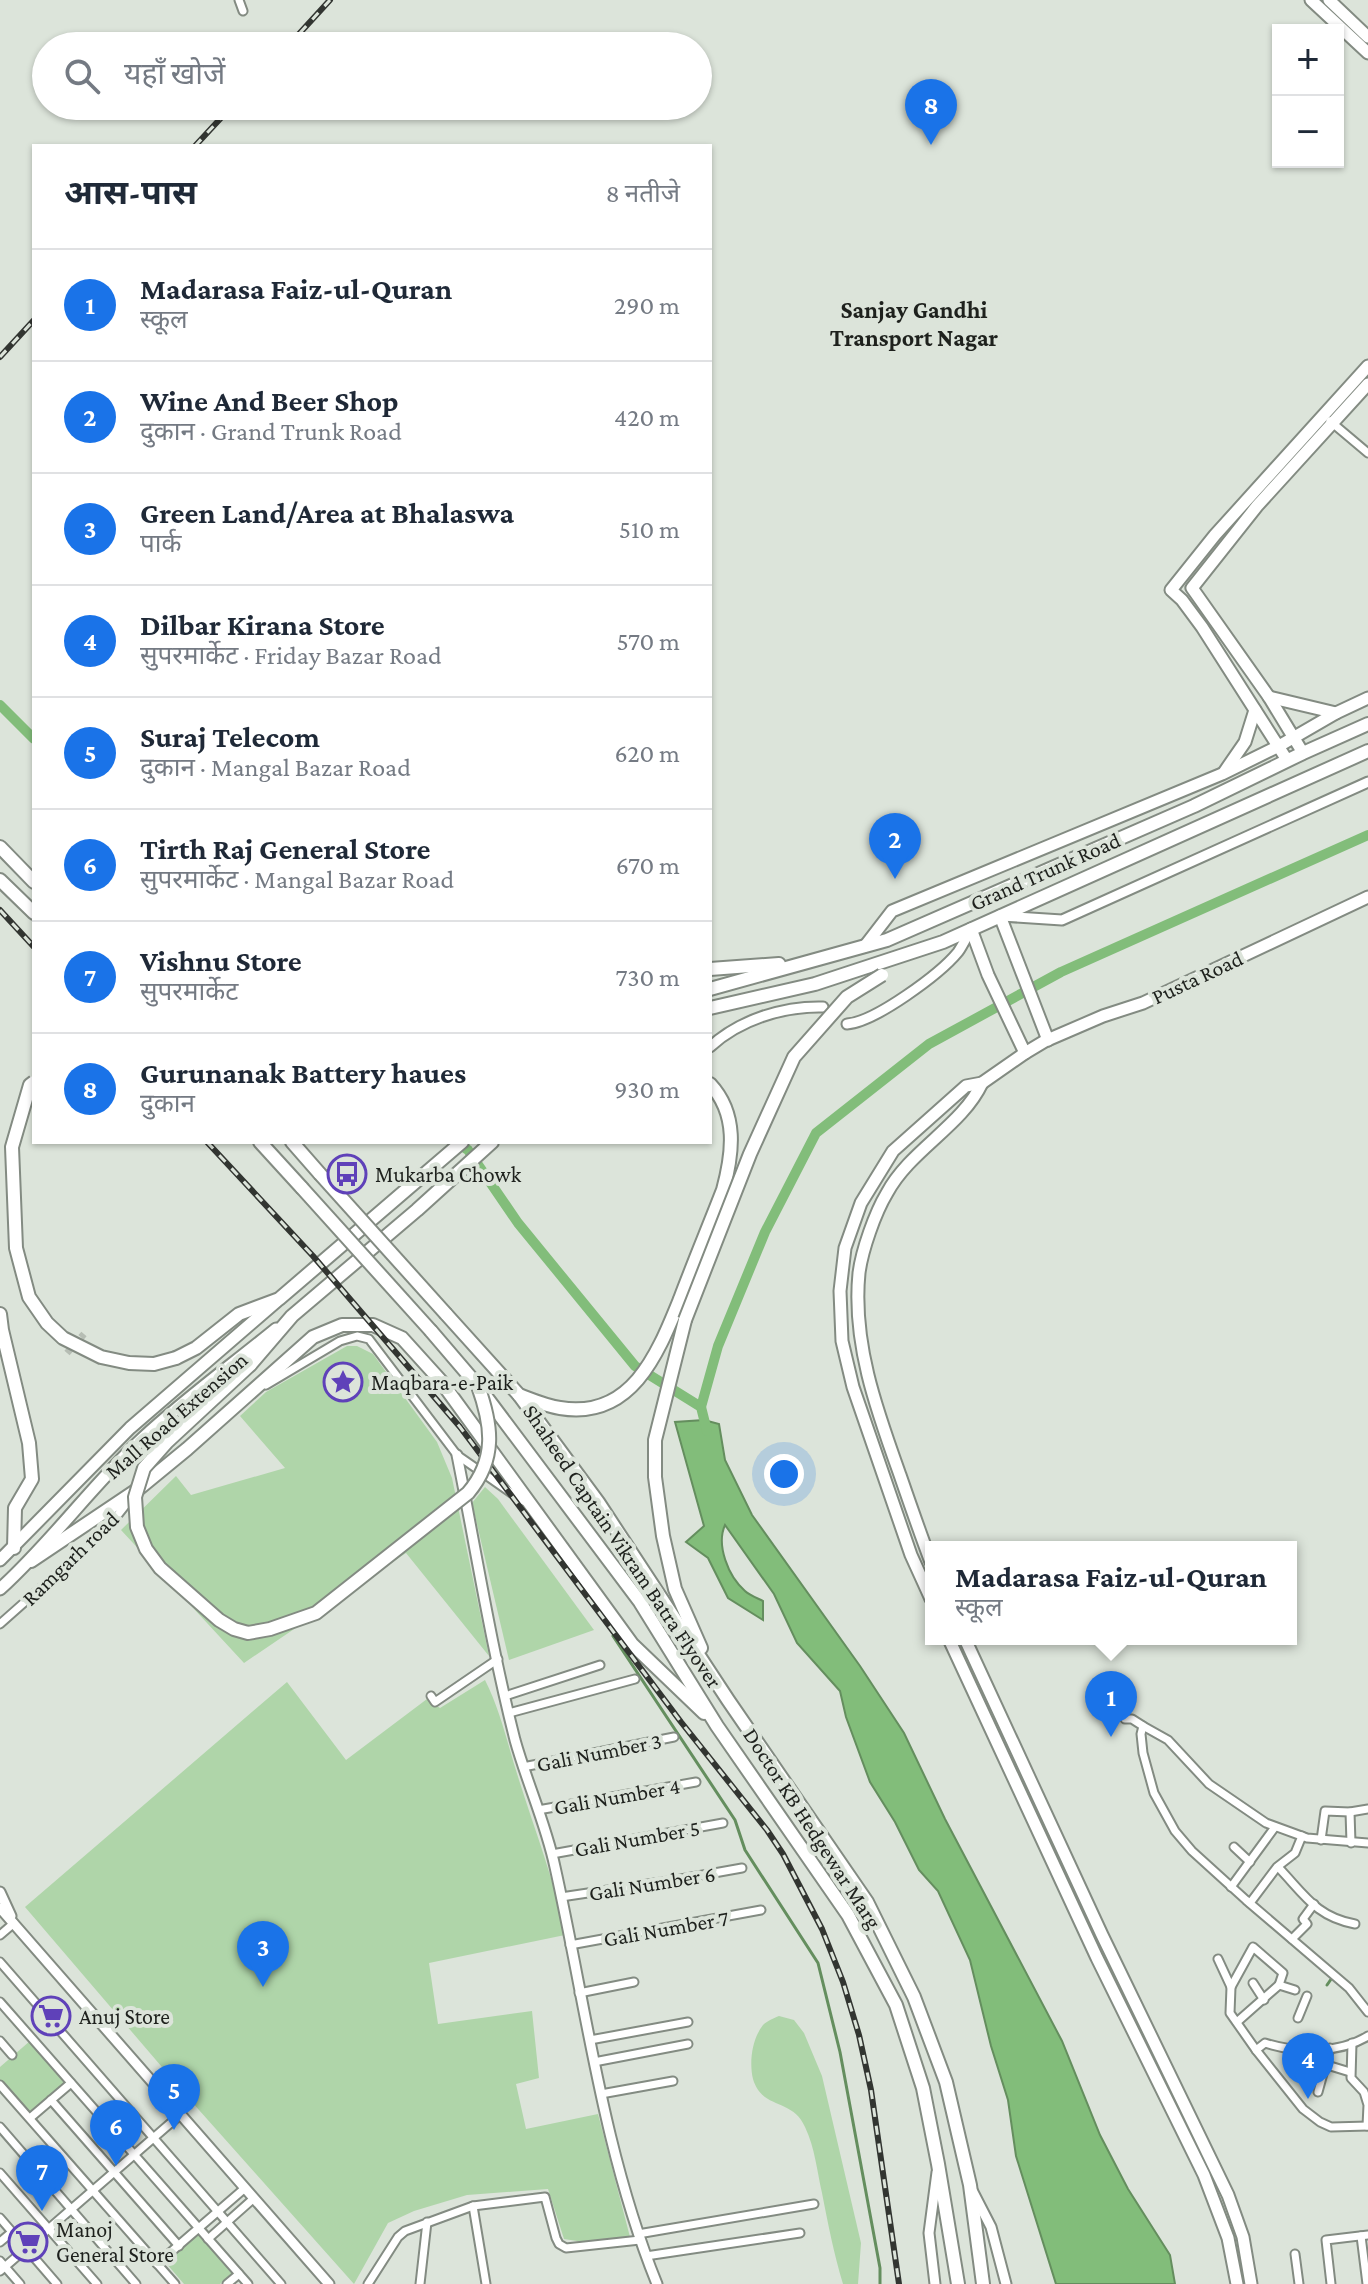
<!DOCTYPE html>
<html lang="hi">
<head>
<meta charset="utf-8">
<style>
  :root { --surface:#fff; --page:#f2f2f3; --text:#1f2937; --muted:#747a83; --line:#e0e1e3; --accent:#1a73e8 }
  body { margin:0; font-family:"Crimson Pro","Noto Sans Devanagari",serif; background:var(--page); color:var(--text) }
  .controls { position:absolute; right:24px; top:24px; display:grid; overflow:hidden; border-radius:0px; box-shadow:0 2px 6px #0004 }
  .controls button { width:72px; height:72px; display:grid; place-items:center; padding:0; border:0; border-bottom:2px solid var(--line); background:var(--surface); color:var(--text); font:40px sans-serif }
  .you { position:absolute; left:784px; top:1474px; width:28px; height:28px; margin:-20px; border:6px solid #fff; border-radius:50%; background:#1a73e8; box-shadow:0 0 0 12px #1a73e833 }
  .badge { display:grid; place-items:center; width:52px; height:52px; border-radius:50%; background:var(--accent); color:#fff; font-size:26px; font-weight:700 }
  .pin { position:absolute; translate:-50% -66px; filter:drop-shadow(0 2px 4px #0008) }
  .pin::after { content:''; position:absolute; top:42px; width:28px; height:24px; background:inherit; clip-path:polygon(0 0,100% 0,50% 100%) }
  .popup { position:absolute; left:925px; top:1541px; width:372px; height:104px; box-sizing:border-box; display:grid; place-content:center; border-radius:0px; background:var(--surface); filter:drop-shadow(0 2px 6px #0005); font-size:26px; white-space:nowrap; color:var(--muted) }
  .popup b { font-size:30px; color:var(--text) }
  .popup::after { content:''; position:absolute; left:50%; top:100%; margin-left:-16px; border:16px solid transparent; border-top-color:var(--surface) }
  .list { margin:0; padding:0; list-style:none }
  h2 { display:flex; justify-content:space-between; align-items:center; height:104px; margin:0; padding:0 32px; font-size:34px }
  h2 small { font-size:26px; font-weight:400; color:var(--muted) }
  .list li { display:grid; grid-template-columns:52px 1fr auto; gap:24px; align-items:center; box-sizing:border-box; height:112px; padding:0 32px; border-top:2px solid var(--line) }
  .list b { display:block; font-size:30px; white-space:nowrap }
  .list p { margin:0; font-size:26px; white-space:nowrap; color:var(--muted) }
  .list em { font-size:26px; font-style:normal; color:var(--muted) }
  .icon { flex:none; width:44px; height:44px; fill:none; stroke:currentColor; stroke-width:2; stroke-linecap:round; stroke-linejoin:round }
  .map { position:relative; flex:none; width:1368px; height:2284px; overflow:hidden }
  .search { position:absolute; background:var(--surface); box-shadow:0 2px 6px #0004; left:32px; top:32px; width:680px; height:88px; display:flex; align-items:center; gap:20px; box-sizing:border-box; padding:0 28px; border-radius:44px; color:var(--muted); font-size:30px }
  .panel { position:absolute; background:var(--surface); box-shadow:0 2px 6px #0004; left:32px; top:144px; width:680px; height:1000px; border-radius:0px }
  .map>svg:first-child { display:block }
  .green { fill:#afd5a9 }
  .water { fill:#82bd7a; stroke:#648e5e; stroke-width:2 }
  .lines { fill:none; stroke-linecap:round; stroke-linejoin:round }
  .stream { stroke:#648e5e; stroke-width:3 }
  .canal { stroke:#82bd7a; stroke-width:10 }
  .minor-tunnel { stroke:#b6bdb4; stroke-width:7; stroke-dasharray:7 3.5; stroke-linecap:butt }
  .minor-casing { stroke:#838b82; stroke-width:11 }
  .tertiary-casing { stroke:#838b82; stroke-width:13 }
  .secondary-casing { stroke:#838b82; stroke-width:15 }
  .trunk-casing { stroke:#838b82; stroke-width:16 }
  .minor { stroke:#fff; stroke-width:7 }
  .tertiary { stroke:#fff; stroke-width:9 }
  .secondary { stroke:#fff; stroke-width:11 }
  .trunk { stroke:#fff; stroke-width:12 }
  .rail-casing { stroke:#323531; stroke-width:6 }
  .rail { stroke:#dce4da; stroke-width:3; stroke-dasharray:9; stroke-linecap:butt }
  .trunk-bridge-casing { stroke:#838b82; stroke-width:16; stroke-linecap:butt }
  .trunk-bridge { stroke:#fff; stroke-width:12 }
  .labels { text-anchor:middle; stroke-width:8; stroke-linejoin:round; paint-order:stroke }
  .street-label { font-size:22px; fill:#1e211d; stroke:#dce4da }
  .poi-label { font-size:22px; fill:#1e211d; stroke:#dce4da; text-anchor:start }
  .neighbourhood-label { font-size:24px; font-weight:bold; fill:#1e211d; stroke:#dce4da }
</style>
</head>
<body>
<div class="map">
<svg width="1368" height="2284" viewBox="0 0 1368 2284">
  <rect width="100%" height="100%" fill="#dce4da"/>
  <g class="green">
    <path d="M 347,1346 L 357,1346 L 373,1354 L 437,1442 L 452,1478 L 489,1656 L 406,1553 L 244,1663 L 121,1530 L 176,1476 L 191,1495 L 285,1468 L 240,1416 L 266,1392 Z"/>
    <path d="M 485,1487 L 498,1499 L 594,1630 L 509,1660 L 472,1503 Z"/>
    <path d="M 485,1680 C 501,1712 508,1746 519,1780 C 535,1831 555,1881 565,1935 L 429,1963 L 438,2024 L 532,2011 L 539,2078 L 516,2084 L 526,2129 L 598,2114 L 630,2237 L 584,2242 L 564,2239 L 548,2189 L 467,2195 L 414,2211 L 388,2223 L 354,2284 L 191,2101 L 25,1907 L 287,1682 L 346,1760 L 427,1699 L 440,1708 Z"/>
    <path d="M 779,2016 L 794,2020 L 804,2033 L 822,2076 L 861,2243 L 858,2284 L 843,2284 C 834,2254 828,2224 822,2193 C 817,2171 815,2148 805,2127 C 793,2098 762,2110 753,2079 C 749,2062 752,2039 763,2025 C 767,2021 774,2018 779,2016 Z"/>
    <path d="M 30,2041 L 66,2083 L 30,2114 L 0,2080 L 0,2067 Z"/>
    <path d="M 200,2233 L 234,2272 L 220,2284 L 184,2284 L 166,2263 Z"/>
  </g>
  <path class="water" d="M 704,1420 L 719,1424 L 725,1460 L 752,1515 L 860,1666 L 904,1733 L 945,1819 L 1062,2041 L 1100,2135 L 1128,2189 L 1170,2255 L 1175,2284 L 1056,2284 L 1016,2156 L 1008,2100 L 991,2046 L 970,1960 L 938,1891 L 919,1870 L 895,1822 L 870,1782 L 846,1717 L 840,1691 L 797,1643 L 774,1594 L 725,1525 C 716,1545 728,1576 745,1591 C 749,1595 757,1598 763,1601 L 763,1620 L 728,1598 L 708,1558 L 686,1542 L 704,1526 L 675,1422 Z"/>
  <g class="lines">
    <g class="stream">
      <path d="M 613,1636 L 735,1820 L 745,1850 L 818,1963 L 840,2052 L 880,2268 L 880,2284"/>
      <path d="M 1327,1985 L 1334,1975"/>
    </g>
    <g class="canal">
      <path d="M 0,705 L 34,739"/>
      <path d="M 456,1142 L 468,1150 L 518,1223 L 635,1366 L 701,1407 L 707,1431"/>
      <path d="M 701,1407 L 718,1346 L 765,1232 L 816,1133 L 929,1044 L 1061,972 L 1368,835"/>
    </g>
    <path class="minor-tunnel" d="M 67,1353 L 84,1334"/>
    <g class="minor-casing">
      <g id="minor">
        <path d="M 239,0 L 243,11"/>
        <path d="M 1330,421 L 1368,453"/>
        <path d="M 266,1385 L 340,1341 L 357,1336 L 369,1339 L 457,1455 L 523,1501"/>
        <path d="M 0,1624 L 106,1530 L 131,1498"/>
        <path d="M 431,1696 L 435,1702 L 498,1659"/>
        <path d="M 505,1696 L 600,1665"/>
        <path d="M 509,1713 L 635,1679"/>
        <path d="M 1125,1719 L 1132,1719 L 1143,1726 L 1141,1734 L 1143,1753 L 1154,1793 L 1175,1831 L 1192,1851 L 1246,1900 L 1349,1988 L 1368,2012"/>
        <path d="M 1143,1726 L 1168,1740 L 1209,1784 L 1266,1823 L 1307,1838 L 1368,1843"/>
        <path d="M 523,1767 L 674,1737"/>
        <path d="M 538,1810 L 696,1782"/>
        <path d="M 1350,1812 L 1351,1843"/>
        <path d="M 1321,1840 L 1325,1811 L 1350,1812 L 1368,1809"/>
        <path d="M 1234,1847 L 1250,1862"/>
        <path d="M 552,1854 L 723,1823"/>
        <path d="M 1278,1867 C 1304,1894 1316,1917 1355,1924"/>
        <path d="M 1231,1887 L 1275,1827"/>
        <path d="M 561,1897 L 675,1880 L 742,1868"/>
        <path d="M 1250,1903 L 1277,1867 L 1295,1853 L 1302,1836"/>
        <path d="M 0,1935 L 14,1923"/>
        <path d="M 1292,1939 L 1307,1924 L 1303,1919 L 1314,1904"/>
        <path d="M 570,1945 L 761,1910"/>
        <path d="M 1218,1959 L 1231,1987 L 1230,2013 L 1256,2050 L 1303,2109 L 1320,2122 L 1331,2127 L 1368,2126"/>
        <path d="M 0,1962 L 281,2284"/>
        <path d="M 1253,1983 L 1264,2000"/>
        <path d="M 1231,1987 L 1253,1947 L 1283,1973 L 1279,1985"/>
        <path d="M 579,1993 L 634,1982"/>
        <path d="M 0,2002 L 248,2284"/>
        <path d="M 1298,2018 L 1307,1996"/>
        <path d="M 1237,2022 L 1279,1985 L 1295,1990"/>
        <path d="M 590,2040 L 688,2022"/>
        <path d="M 0,2041 L 12,2055"/>
        <path d="M 1352,2043 L 1351,2078 L 1364,2092 L 1368,2105 L 1367,2126"/>
        <path d="M 1256,2050 L 1265,2043 C 1296,2053 1339,2054 1368,2036"/>
        <path d="M 594,2062 L 688,2044"/>
        <path d="M 1327,2065 L 1350,2072"/>
        <path d="M 0,2085 L 175,2284"/>
        <path d="M 1318,2092 L 1330,2048"/>
        <path d="M 601,2094 L 673,2081"/>
        <path d="M 51,2100 L 179,2246"/>
        <path d="M 30,2118 L 71,2083"/>
        <path d="M 0,2127 L 136,2284"/>
        <path d="M 0,2173 L 97,2284"/>
        <path d="M 473,2206 L 486,2284"/>
        <path d="M 0,2218 L 57,2284"/>
        <path d="M 638,2234 L 814,2204"/>
        <path d="M 1361,2236 L 1367,2284"/>
        <path d="M 208,2239 L 254,2198"/>
        <path d="M 0,2242 L 12,2232"/>
        <path d="M 1295,2254 L 1299,2284"/>
        <path d="M 646,2256 L 800,2233"/>
        <path d="M 0,2261 L 20,2284"/>
        <path d="M 157,2264 L 245,2188"/>
        <path d="M 0,2271 L 181,2114"/>
        <path d="M 227,2284 L 239,2274"/>
        <path d="M 368,2284 L 398,2237 L 405,2231 L 473,2206 L 545,2197 L 556,2238 L 559,2244 L 566,2248 L 640,2240"/>
        <path d="M 420,2284 L 427,2222"/>
        <path d="M 1331,2284 L 1326,2240 L 1368,2235"/>
      </g>
    </g>
    <g class="tertiary-casing">
      <g id="tertiary">
        <path d="M 1001,916 L 1062,920 L 1368,782"/>
        <path d="M 847,1024 C 875,1022 940,974 958,952 C 963,945 967,936 971,929"/>
        <path d="M 710,1047 C 739,1020 783,1006 823,1007"/>
        <path d="M 457,1455 C 476,1550 491,1646 515,1740 C 527,1783 546,1824 555,1867 C 586,2006 603,2151 657,2284"/>
        <path d="M 0,1892 L 11,1916"/>
        <path d="M 0,1908 L 329,2284"/>
        <path d="M 973,2192 L 991,2227 L 1006,2284"/>
        <path d="M 935,2284 L 929,2233 L 937,2172"/>
      </g>
    </g>
    <g class="secondary-casing">
      <g id="secondary">
        <path d="M 1311,0 L 1368,53"/>
        <path d="M 1329,0 L 1368,37"/>
        <path d="M 1269,697 L 1336,713"/>
        <path d="M 1303,753 L 1269,697 L 1192,588 L 1257,506 L 1368,384"/>
        <path d="M 1287,760 L 1202,627 L 1182,600 L 1171,590 L 1215,535 L 1368,366"/>
        <path d="M 1225,771 L 1245,742 L 1255,710"/>
        <path d="M 1000,916 L 1048,1040"/>
        <path d="M 865,946 L 892,911 L 1222,774 L 1279,746 L 1336,713 L 1368,698"/>
        <path d="M 1025,1053 L 1045,1041 L 1103,1016 L 1143,1003 L 1368,897"/>
        <path d="M 0,1560 L 130,1428 L 277,1301"/>
        <path d="M 931,1562 C 920,1533 910,1504 900,1475 C 877,1411 852,1343 859,1273 C 862,1250 875,1213 887,1193 C 910,1150 962,1126 982,1083"/>
        <path d="M 0,1589 C 52,1542 92,1485 143,1438 C 185,1399 232,1365 276,1329"/>
        <path d="M 931,1599 L 911,1555 L 853,1387 L 842,1341 L 840,1291 L 845,1248 L 861,1203 L 893,1151 L 966,1086 L 982,1083 L 1025,1053 L 988,975 L 971,929"/>
        <path d="M 949,1639 L 1097,1958 L 1204,2175 L 1228,2238 L 1237,2284"/>
        <path d="M 965,1639 L 1102,1935 L 1228,2195 L 1243,2237 L 1251,2284"/>
      </g>
    </g>
    <g class="trunk-casing">
      <g id="trunk">
        <path d="M 0,847 L 34,882"/>
        <path d="M 0,880 L 34,913"/>
        <path d="M 710,969 L 779,964"/>
        <path d="M 710,989 L 887,940 L 1194,806 L 1303,753 L 1368,724"/>
        <path d="M 710,1008 L 815,984 L 943,942 L 1368,751"/>
        <path d="M 260,1142 L 302,1188"/>
        <path d="M 292,1142 L 320,1174"/>
        <path d="M 0,1314 L 2,1330 L 29,1443 L 32,1479 L 15,1508 L 14,1548"/>
        <path d="M 446,1314 L 519,1395 L 598,1502 L 728,1700 L 867,1902 L 914,1997 L 946,2082 L 970,2185 L 983,2284"/>
        <path d="M 685,1320 L 655,1440 L 655,1477 L 663,1536 L 675,1589 L 701,1648"/>
        <path d="M 431,1331 L 478,1386 L 640,1602 L 717,1726 L 848,1915 L 896,2005 L 923,2088 L 938,2164 L 958,2284"/>
        <path d="M 176,1358 L 196,1348 L 239,1314 L 279,1299 L 462,1142"/>
        <path d="M 250,1365 L 292,1316 L 417,1210 L 492,1142"/>
        <path d="M 519,1395 C 532,1400 546,1406 560,1408 C 632,1420 658,1353 680,1299 C 694,1262 709,1226 723,1190 C 733,1153 738,1114 710,1084"/>
        <path d="M 31,1561 L 137,1490 L 187,1449 L 313,1337 L 342,1325 L 373,1325 L 402,1338 L 440,1380 L 632,1644 L 704,1713"/>
      </g>
    </g>
    <use href="#minor" class="minor"/>
    <use href="#tertiary" class="tertiary"/>
    <use href="#secondary" class="secondary"/>
    <use href="#trunk" class="trunk"/>
    <g class="rail-casing">
      <g id="rail">
        <path d="M 288,46 L 330,0"/>
        <path d="M 195,146 L 232,106"/>
        <path d="M 0,357 L 34,320"/>
        <path d="M 0,910 L 34,947"/>
        <path d="M 207,1142 L 313,1256 L 460,1427 L 681,1722 L 767,1830 L 783,1854 L 822,1929 L 843,1982 L 859,2035 L 871,2090 L 899,2284"/>
      </g>
    </g>
    <use href="#rail" class="rail"/>
    <g class="trunk-bridge-casing">
      <g id="trunk-bridge">
        <path d="M 34,1082 L 30,1085 L 12,1147 L 16,1248 L 29,1297 L 47,1323 L 63,1338 L 101,1357 L 129,1363 L 154,1364 L 176,1358"/>
        <path d="M 320,1174 L 446,1314"/>
        <path d="M 302,1188 L 431,1331"/>
        <path d="M 685,1320 L 750,1154 L 794,1057 L 847,997 L 882,975"/>
        <path d="M 250,1365 L 167,1442 L 144,1468 L 135,1497 L 137,1527 L 146,1549 L 160,1568 L 219,1620 L 234,1629 L 248,1633 L 270,1629 L 316,1613 L 468,1493 C 497,1459 492,1425 478,1386"/>
      </g>
    </g>
    <use href="#trunk-bridge" class="trunk-bridge"/>
  </g>
  <defs>
    <g id="bus-ring" transform="scale(2)"><circle r="9.5" fill="#dce4da" stroke="#5f41b9" stroke-width="1.5"/><path d="M-5-6H5V4H4V6H2V4H-2V6H-4V4H-5ZM-3.5-4V0h7V-4ZM-3.5 1.2v1.5H-2V1.2ZM2 1.2v1.5H3.5V1.2Z" fill="#5f41b9"/></g>
    <g id="sight-ring" transform="scale(2)"><circle r="9.5" fill="#dce4da" stroke="#5f41b9" stroke-width="1.5"/><path d="M0-6L1.8-2.2L6-1.7L2.9 1.2L3.7 5.4L0 3.3L-3.7 5.4L-2.9 1.2L-6-1.7L-1.8-2.2Z" fill="#5f41b9"/></g>
    <g id="supermarket-ring" transform="scale(2)"><circle r="9.5" fill="#dce4da" stroke="#5f41b9" stroke-width="1.5"/><path d="M-6-5.5h2.5l.6 2H6L4.5 2H-2.5L-4.4-4H-6ZM-1.5 3.2a1.3 1.3 0 1 0 .1 0ZM3 3.2a1.3 1.3 0 1 0 .1 0Z" fill="#5f41b9"/></g>
  </defs>
  <g fill-rule="evenodd">
    <use href="#bus-ring" x="347" y="1174"/>
    <use href="#sight-ring" x="343" y="1382"/>
    <use href="#supermarket-ring" x="51" y="2016"/>
    <use href="#supermarket-ring" x="28" y="2242"/>
  </g>
  <g class="labels">
    <g class="street-label">
      <text transform="translate(1045 871) rotate(-24)" y="8">Grand Trunk Road</text>
      <text transform="translate(1197 977) rotate(-25)" y="8">Pusta Road</text>
      <text transform="translate(176 1415) rotate(-41)" y="8">Mall Road Extension</text>
      <text transform="translate(623 1546) rotate(56)" y="8">Shaheed Captain Vikram Batra Flyover</text>
      <text transform="translate(70 1558) rotate(-44)" y="8">Ramgarh road</text>
      <text transform="translate(599 1752) rotate(-11)" y="8">Gali Number 3</text>
      <text transform="translate(617 1796) rotate(-10)" y="8">Gali Number 4</text>
      <text transform="translate(813 1828) rotate(57)" y="8">Doctor KB Hedgewar Marg</text>
      <text transform="translate(637 1838) rotate(-10)" y="8">Gali Number 5</text>
      <text transform="translate(652 1883) rotate(-9)" y="8">Gali Number 6</text>
      <text transform="translate(666 1928) rotate(-10)" y="8">Gali Number 7</text>
    </g>
    <g class="poi-label">
      <text x="375" y="1182">Mukarba Chowk</text>
      <text x="371" y="1390">Maqbara-e-Paik</text>
      <text x="79" y="2024">Anuj Store</text>
      <text x="56" y="2237">Manoj<tspan x="56" dy="25">General Store</tspan></text>
    </g>
    <g class="neighbourhood-label">
      <text x="914" y="318">Sanjay Gandhi<tspan x="914" dy="28">Transport Nagar</tspan></text>
    </g>
  </g>
</svg>
<div class="controls">
<button>+</button>
<button>−</button>
</div>
<div class="you"></div>
<div class="pin badge" style="left:1111px;top:1737px">1</div>
<div class="popup"><b>Madarasa Faiz-ul-Quran</b>स्कूल</div>
<div class="pin badge" style="left:895px;top:879px">2</div>
<div class="pin badge" style="left:263px;top:1987px">3</div>
<div class="pin badge" style="left:1308px;top:2099px">4</div>
<div class="pin badge" style="left:174px;top:2130px">5</div>
<div class="pin badge" style="left:116px;top:2166px">6</div>
<div class="pin badge" style="left:42px;top:2211px">7</div>
<div class="pin badge" style="left:931px;top:145px">8</div>
<div class="search"><svg class="icon" aria-label="search" viewBox="0 0 24 24"><circle cx="10" cy="10" r="6"/><path d="M15 15l6 6"/></svg>यहाँ खोजें</div>
<section class="panel">
<h2>आस-पास<small>8 नतीजे</small></h2>
<ul class="list">
<li><span class="badge">1</span><div><b>Madarasa Faiz-ul-Quran</b><p>स्कूल</p></div><em>290 m</em></li>
<li><span class="badge">2</span><div><b>Wine And Beer Shop</b><p>दुकान · Grand Trunk Road</p></div><em>420 m</em></li>
<li><span class="badge">3</span><div><b>Green Land/Area at Bhalaswa</b><p>पार्क</p></div><em>510 m</em></li>
<li><span class="badge">4</span><div><b>Dilbar Kirana Store</b><p>सुपरमार्केट · Friday Bazar Road</p></div><em>570 m</em></li>
<li><span class="badge">5</span><div><b>Suraj Telecom</b><p>दुकान · Mangal Bazar Road</p></div><em>620 m</em></li>
<li><span class="badge">6</span><div><b>Tirth Raj General Store</b><p>सुपरमार्केट · Mangal Bazar Road</p></div><em>670 m</em></li>
<li><span class="badge">7</span><div><b>Vishnu Store</b><p>सुपरमार्केट</p></div><em>730 m</em></li>
<li><span class="badge">8</span><div><b>Gurunanak Battery haues</b><p>दुकान</p></div><em>930 m</em></li>
</ul>
</section>
</div>
</body>
</html>
